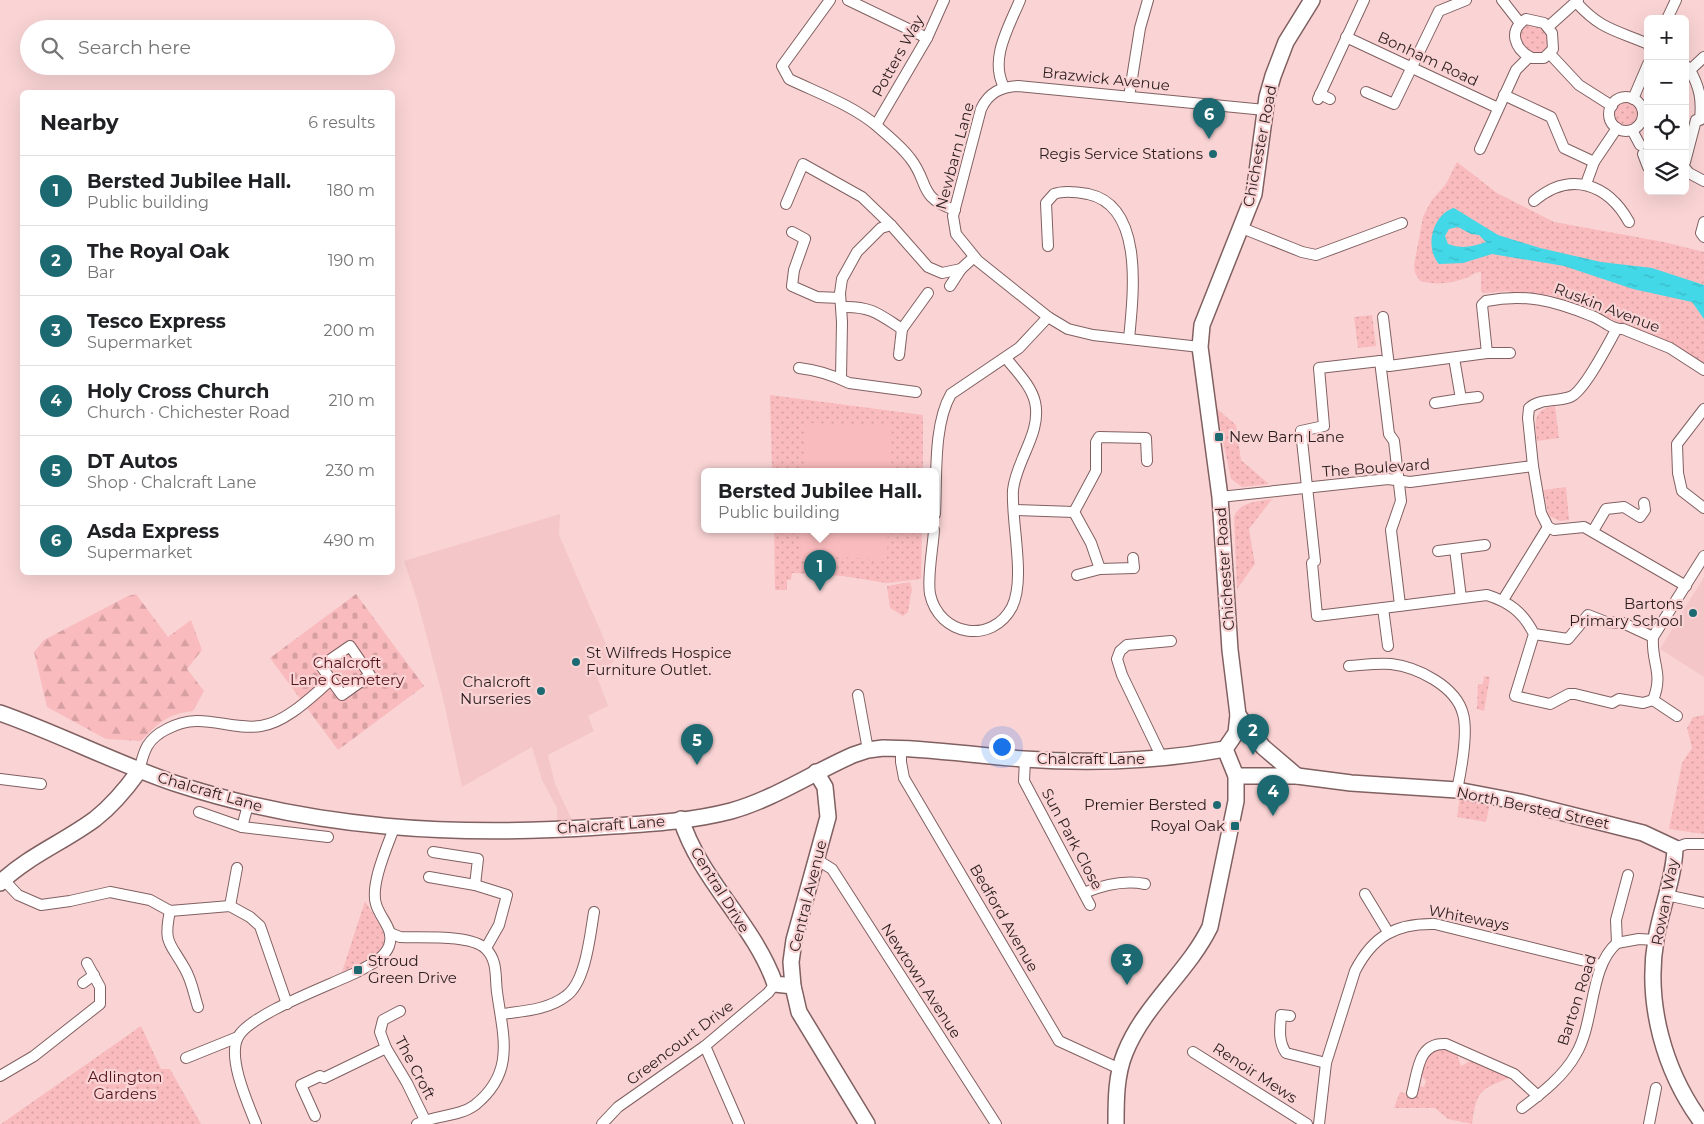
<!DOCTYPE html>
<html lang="en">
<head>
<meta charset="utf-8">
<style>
  :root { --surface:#fff; --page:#f2f2f2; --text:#202124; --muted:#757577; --line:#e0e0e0; --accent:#1d6971 }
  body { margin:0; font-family:Montserrat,sans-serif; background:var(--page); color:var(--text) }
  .controls { position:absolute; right:15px; top:15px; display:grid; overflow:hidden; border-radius:8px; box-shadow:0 5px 20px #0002 }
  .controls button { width:45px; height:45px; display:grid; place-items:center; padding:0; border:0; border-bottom:1px solid var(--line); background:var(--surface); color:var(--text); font:25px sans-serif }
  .you { position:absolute; left:1001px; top:746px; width:18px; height:18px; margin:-12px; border:4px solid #fff; border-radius:50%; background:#1a73e8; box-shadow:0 0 0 8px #1a73e833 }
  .badge { display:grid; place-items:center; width:32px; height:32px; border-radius:50%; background:var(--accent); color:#fff; font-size:16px; font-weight:700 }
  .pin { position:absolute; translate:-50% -41px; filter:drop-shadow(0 1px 2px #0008) }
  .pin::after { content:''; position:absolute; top:26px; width:18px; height:15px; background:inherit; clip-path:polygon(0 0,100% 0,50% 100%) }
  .popup { position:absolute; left:701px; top:468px; width:238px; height:65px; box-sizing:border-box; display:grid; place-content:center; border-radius:8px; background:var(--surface); filter:drop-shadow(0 1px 4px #0005); font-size:16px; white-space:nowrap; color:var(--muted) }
  .popup b { font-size:19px; color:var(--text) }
  .popup::after { content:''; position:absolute; left:50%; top:100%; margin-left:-10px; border:10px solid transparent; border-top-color:var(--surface) }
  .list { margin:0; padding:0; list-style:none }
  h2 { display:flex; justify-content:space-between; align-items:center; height:65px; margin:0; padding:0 20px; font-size:21px }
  h2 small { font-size:16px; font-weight:400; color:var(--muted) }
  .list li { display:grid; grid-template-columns:32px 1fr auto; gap:15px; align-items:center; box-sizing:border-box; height:70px; padding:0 20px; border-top:1px solid var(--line) }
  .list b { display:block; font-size:19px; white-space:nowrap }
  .list p { margin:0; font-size:16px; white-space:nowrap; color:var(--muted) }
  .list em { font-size:16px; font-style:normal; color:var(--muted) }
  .icon { flex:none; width:28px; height:28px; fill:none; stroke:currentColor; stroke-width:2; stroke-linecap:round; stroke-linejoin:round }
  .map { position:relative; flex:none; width:1704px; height:1124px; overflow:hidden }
  .search { position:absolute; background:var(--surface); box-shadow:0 5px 20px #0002; left:20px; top:20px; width:375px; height:55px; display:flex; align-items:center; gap:12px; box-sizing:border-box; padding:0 18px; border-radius:28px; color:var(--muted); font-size:19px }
  .panel { position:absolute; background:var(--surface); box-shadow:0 5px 20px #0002; left:20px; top:90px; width:375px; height:485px; border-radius:8px }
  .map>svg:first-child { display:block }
  .built { fill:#f4c6c7 }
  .grass { fill:url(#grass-dots) }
  .forest { fill:url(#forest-firs) }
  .cemetery { fill:url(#cemetery-stones) }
  .garden { fill:#f9bbbd }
  .water { fill:url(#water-ripples); fill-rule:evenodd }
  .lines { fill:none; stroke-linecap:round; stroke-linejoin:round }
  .street-casing { stroke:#816061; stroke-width:12 }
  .secondary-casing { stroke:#816061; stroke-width:18 }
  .street { stroke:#fff; stroke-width:10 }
  .secondary { stroke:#fff; stroke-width:15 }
  .poi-dot { fill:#1d6971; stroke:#fad4d5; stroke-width:2 }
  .labels { text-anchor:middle; stroke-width:4.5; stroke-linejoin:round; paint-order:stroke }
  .street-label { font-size:15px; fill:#2c1e1f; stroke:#fad4d5 }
  .poi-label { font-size:15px; fill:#2c1e1f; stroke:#fad4d5; text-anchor:end }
  .park-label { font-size:15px; fill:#52131c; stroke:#fad4d5 }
</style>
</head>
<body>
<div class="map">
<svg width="1704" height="1124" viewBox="0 0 1704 1124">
  <defs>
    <pattern id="grass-dots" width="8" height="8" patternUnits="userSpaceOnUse" patternTransform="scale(1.25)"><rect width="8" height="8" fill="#f9bbbd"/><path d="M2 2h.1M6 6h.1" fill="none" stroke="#d6a0a2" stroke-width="1.8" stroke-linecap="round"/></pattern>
    <pattern id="forest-firs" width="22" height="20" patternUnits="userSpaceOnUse" patternTransform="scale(1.25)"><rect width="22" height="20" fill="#f9bbbd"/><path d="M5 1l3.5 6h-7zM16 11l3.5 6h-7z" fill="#d6a0a2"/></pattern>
    <pattern id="cemetery-stones" width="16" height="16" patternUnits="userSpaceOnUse" patternTransform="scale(1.25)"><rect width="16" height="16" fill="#f9bbbd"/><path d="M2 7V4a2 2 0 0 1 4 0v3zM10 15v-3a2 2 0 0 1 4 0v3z" fill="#d6a0a2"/></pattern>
    <pattern id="water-ripples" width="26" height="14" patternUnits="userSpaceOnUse" patternTransform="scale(1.25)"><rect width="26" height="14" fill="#42d8e7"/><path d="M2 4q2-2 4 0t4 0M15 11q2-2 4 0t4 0" fill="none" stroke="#3ab9c6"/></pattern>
  </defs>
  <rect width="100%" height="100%" fill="#fad4d5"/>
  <g class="built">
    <path d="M 560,514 L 559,535 L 614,662 L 595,671 L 608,706 L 588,716 L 594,731 L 548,755 L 555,784 L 572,820 L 557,823 L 557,808 L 542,780 L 532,747 L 462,787 L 443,698 L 417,600 L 404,561 Z"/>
    <path d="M 1704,577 L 1704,677 L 1660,649 Z"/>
  </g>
  <g class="grass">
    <path d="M 1536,22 L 1548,34 L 1549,46 L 1543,53 L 1532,55 C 1523,45 1515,38 1524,25 Z"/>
    <circle cx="1626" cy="114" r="11"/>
    <path d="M 1457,162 L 1497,193 L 1554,222 L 1664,242 L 1704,252 L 1704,363 L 1670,343 L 1551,295 L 1510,294 L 1509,291 L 1484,293 L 1481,291 L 1481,272 C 1474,272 1472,276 1466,278 C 1451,284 1435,285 1420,281 L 1415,273 L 1414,265 L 1423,217 L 1431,201 L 1446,184 Z"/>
    <path d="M 1372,315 L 1376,346 L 1358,348 L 1354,317 Z"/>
    <path d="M 770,395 L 923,415 L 923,472 L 772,472 Z"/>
    <path d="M 1555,406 L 1559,438 L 1537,441 C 1535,423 1532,409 1555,406 Z"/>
    <path d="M 1216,408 L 1236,425 L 1241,460 L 1269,484 L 1242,487 L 1231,479 Z"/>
    <path d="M 1566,487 L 1569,520 L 1560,521 L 1549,516 L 1543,490 Z"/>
    <path d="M 1272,499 L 1249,529 L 1255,564 L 1237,589 L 1234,517 C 1240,501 1257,502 1272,499 Z"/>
    <path d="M 774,530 L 922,530 L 921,579 L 886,583 L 843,576 L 792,573 L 791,580 L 787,580 L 787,590 L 775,590 Z"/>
    <path d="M 910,582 L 912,589 L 908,612 L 903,616 L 890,608 L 887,586 Z"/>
    <path d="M 1484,676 L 1490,677 L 1484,711 L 1477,709 L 1478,684 L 1483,684 Z"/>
    <path d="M 1704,715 L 1704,834 L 1669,829 L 1682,763 L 1692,748 L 1687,728 L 1693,717 Z"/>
    <path d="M 1460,797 L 1490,803 L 1486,822 L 1457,817 Z"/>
    <path d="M 365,901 C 369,908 381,925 383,932 C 391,955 357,966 342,972 Z"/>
    <path d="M 141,1026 L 161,1069 L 170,1069 L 201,1124 L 1,1124 Z"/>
    <path d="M 1443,1047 L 1456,1052 L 1461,1066 L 1472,1060 L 1511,1077 C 1481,1090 1477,1088 1472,1124 L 1448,1119 L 1435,1108 L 1394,1108 L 1400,1092 L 1415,1096 L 1419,1086 L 1424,1087 L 1426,1081 L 1421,1075 L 1427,1054 Z"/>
  </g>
  <path class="forest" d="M 136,594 L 168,637 L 191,620 L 202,650 L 187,669 L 204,691 L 193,711 C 167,714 158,723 141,741 L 106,739 L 47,707 L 34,652 L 44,640 L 128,596 Z"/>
  <path class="cemetery" d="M 356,594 L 424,686 L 338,750 L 270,658 Z"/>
  <g class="garden">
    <path d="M 806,423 L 892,426 L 890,472 L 804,472 Z"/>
    <path d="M 801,530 L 888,530 L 887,559 L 800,556 Z"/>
  </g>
  <path class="water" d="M 1454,208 L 1498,235 L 1540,248 L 1601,262 L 1652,268 L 1704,285 L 1704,319 L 1692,302 L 1633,289 L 1564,266 L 1492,254 L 1463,263 L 1439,264 C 1424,247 1433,214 1454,208 ZM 1458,227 L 1471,234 L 1479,235 L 1486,242 C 1472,247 1462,249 1448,244 L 1445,236 L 1449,229 Z"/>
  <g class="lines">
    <g class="street-casing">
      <g id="street">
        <path d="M 830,0 L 782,66 L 789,79 C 818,93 852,105 877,126 C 888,136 901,146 910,158 C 930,183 917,197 955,210"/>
        <path d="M 848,0 L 927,38"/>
        <path d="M 1502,0 L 1520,23"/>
        <path d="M 1576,2 C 1601,30 1616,30 1648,44"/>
        <path d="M 1526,19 L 1544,23 L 1552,33 L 1553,49 L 1544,58 L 1532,58 C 1515,50 1507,30 1526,19 Z"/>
        <path d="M 1667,19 L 1676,0"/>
        <path d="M 1548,27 L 1578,0"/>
        <path d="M 1346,37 L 1498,108"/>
        <path d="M 1550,54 L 1579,85 L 1612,106"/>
        <path d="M 1685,65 L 1690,70 L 1704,57"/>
        <path d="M 1690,70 C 1700,88 1702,100 1700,120"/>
        <path d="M 1004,87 C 989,59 1009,27 1020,0"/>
        <path d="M 1366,92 L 1394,104 L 1439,11 L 1466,0"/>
        <path d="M 1320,94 L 1330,99"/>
        <path d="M 1504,95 L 1551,117 L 1564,148 L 1594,162"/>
        <path d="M 1129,97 L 1140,28 L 1148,0"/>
        <circle cx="1626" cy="114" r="17"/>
        <path d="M 1318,99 L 1364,0"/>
        <path d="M 1633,99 L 1648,64"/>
        <path d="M 876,125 L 927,38 L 944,0"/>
        <path d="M 1632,130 L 1640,145"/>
        <path d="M 1480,149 L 1516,70 L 1529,57"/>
        <path d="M 1643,154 L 1648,167"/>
        <path d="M 1685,162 L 1696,120"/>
        <path d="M 1685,168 L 1689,173 L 1704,181"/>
        <path d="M 1586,184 L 1594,162 L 1617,128"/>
        <path d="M 1534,201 C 1570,170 1608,184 1629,222"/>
        <path d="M 786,204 L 803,164 L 862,197 L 891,225"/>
        <path d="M 1704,222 L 1701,233 L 1704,237"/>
        <path d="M 1242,228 L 1302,252 L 1316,255 L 1402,223"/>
        <path d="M 792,232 L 805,239 L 794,270 L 792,286 L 817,297 L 840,298"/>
        <path d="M 1048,246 L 1046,203 L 1054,194 C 1064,190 1077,192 1088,194 C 1145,206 1133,296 1129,339"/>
        <path d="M 950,286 L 961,269 L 974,257"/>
        <path d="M 842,307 C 871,306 879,314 902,329 L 928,293"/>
        <path d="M 1383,317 L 1389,366"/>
        <path d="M 1616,330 C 1608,344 1584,392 1570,397 C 1556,402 1541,398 1529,408 L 1528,418 L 1533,466 L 1541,513 L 1548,527 L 1554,530 L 1584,527 L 1686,586"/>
        <path d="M 1200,347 L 1093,335 L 1068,329 L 1048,317 L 978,261 L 956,234 L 953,216 L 981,109 C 989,92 1001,87 1018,86 L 1265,110"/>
        <path d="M 1487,353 L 1482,305 L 1486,301 C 1526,293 1555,301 1592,316 C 1603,320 1611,330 1623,329 L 1670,348 L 1704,370"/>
        <path d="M 899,355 L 902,329"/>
        <path d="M 1454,358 L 1461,399 L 1478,397"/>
        <path d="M 1380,361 L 1319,368 L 1324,426 L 1301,431 L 1315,561 L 1312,563 L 1317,616 L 1383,608 L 1388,646"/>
        <path d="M 1380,361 L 1389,434 L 1394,441 L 1401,501 L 1391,530 L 1400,605"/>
        <path d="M 1380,361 L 1389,366 L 1487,353 L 1510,353"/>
        <path d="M 799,368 C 816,370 833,375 849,383 L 916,392"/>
        <path d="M 841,378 L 842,322 L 840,293 L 842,279 L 857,252 L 881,228 L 891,225 L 928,267 L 942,273 L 961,269"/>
        <path d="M 1435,403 L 1461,399"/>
        <path d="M 1704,409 L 1677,444 L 1678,473 L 1682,491 L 1704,508"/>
        <path d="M 1220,497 L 1388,479 L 1410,482 L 1533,466"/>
        <path d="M 1014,510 L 1074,512 L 1091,543 L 1100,569"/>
        <path d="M 1074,512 L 1096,471 L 1096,442 L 1099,437 L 1146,438 L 1147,461"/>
        <path d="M 935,514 C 937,478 933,425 951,394 L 1019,348 L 1048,317"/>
        <path d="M 934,530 C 933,548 927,577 930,594 C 939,636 992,645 1012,607 C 1026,579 1011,522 1013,490 C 1016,460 1042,433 1035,402 C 1031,385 1016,371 1006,358"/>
        <path d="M 1593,531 L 1606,509 L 1624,507 L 1640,517 L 1645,510 L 1644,503"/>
        <path d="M 1455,549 L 1461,598"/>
        <path d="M 1438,551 L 1485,545"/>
        <path d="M 1077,575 L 1100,569 L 1134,568 L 1133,558"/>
        <path d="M 1503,600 L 1548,527"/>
        <path d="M 1383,608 L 1487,595 C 1509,602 1523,612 1534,634 L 1515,696 L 1550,704 L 1569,694 L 1575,694 L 1612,703 L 1619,699 L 1643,703 L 1653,700 C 1664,673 1651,663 1653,637 L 1623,623 L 1606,622 L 1588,615 L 1568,639 L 1534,634"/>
        <path d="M 1653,637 L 1704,556"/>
        <path d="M 350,646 L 370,675 L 342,695 L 321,666 Z"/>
        <path d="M 1349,666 C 1363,665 1377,663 1391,664 C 1417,667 1456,686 1463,714 C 1468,732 1461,771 1457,790"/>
        <path d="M 858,695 L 868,750"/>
        <path d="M 1653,700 L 1677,716"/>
        <path d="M 901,748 L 901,762 L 904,778 L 1059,1041 L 1120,1069"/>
        <path d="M 1162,758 L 1122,675 L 1117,659 L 1120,651 L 1127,645 L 1171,641"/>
        <path d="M 1025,759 L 1024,781 L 1090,905"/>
        <path d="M 139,771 C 144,750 147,739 167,729 C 202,710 227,731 261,726 C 287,722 312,696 331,680"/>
        <path d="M 0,779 L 41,784"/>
        <path d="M 199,812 L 242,827 L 328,837"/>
        <path d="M 242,827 L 248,805"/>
        <path d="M 1675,848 L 1686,844 L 1704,844"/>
        <path d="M 433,852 L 478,859 L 475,885"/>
        <path d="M 816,859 L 832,869 L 996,1124"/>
        <path d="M 429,877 L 475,885 L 507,895 L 499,925 L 486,948"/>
        <path d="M 4,880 L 18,895 L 41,905 L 70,901 L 110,892 L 150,900 L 170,911 L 230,906 L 250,917 L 260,926 L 287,1004"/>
        <path d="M 1084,893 C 1103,885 1124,880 1145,884"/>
        <path d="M 1365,894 L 1388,932"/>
        <path d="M 1666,895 L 1704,903"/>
        <path d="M 230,906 L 237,868"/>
        <path d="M 170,911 C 163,944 170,942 185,969 C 192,981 194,995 198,1007"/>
        <path d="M 390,933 L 400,937 C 421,938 471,934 486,949 C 498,961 495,977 497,992 C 503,1036 516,1072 475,1105 C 459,1117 435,1115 417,1124"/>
        <path d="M 1617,943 L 1639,939 L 1656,940"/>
        <path d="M 83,983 L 94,975"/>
        <path d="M 400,1011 L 383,1020 L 380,1032 L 386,1048 L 407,1083 L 425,1120"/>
        <path d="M 502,1014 C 523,1011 548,1010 566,996 C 586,982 590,935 594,912"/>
        <path d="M 1290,1016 L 1281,1015 C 1280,1029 1278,1041 1286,1053 L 1326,1063"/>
        <path d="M 705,1046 L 739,1124"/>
        <path d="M 1193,1052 L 1307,1124"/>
        <path d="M 186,1058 L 238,1037"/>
        <path d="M 0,1076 L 34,1056 L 100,1004 L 100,987 L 87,963"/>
        <path d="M 1412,1093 C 1418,1071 1418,1042 1446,1044 L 1514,1074 L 1538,1096"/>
        <path d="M 1522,1108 C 1542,1093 1564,1076 1576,1054 C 1595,1022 1589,967 1617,943 L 1616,920 L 1628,875"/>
        <path d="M 315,1116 L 301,1085 L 320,1076 L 324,1078 L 386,1048"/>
        <path d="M 256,1124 C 248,1104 227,1058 238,1037 C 250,1014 331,985 357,972 C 368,966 384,959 389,946 C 395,929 380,919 376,904 C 370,885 387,847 394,828"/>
        <path d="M 602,1124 L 618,1107 L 705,1046 L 768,993 L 775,984"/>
        <path d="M 1319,1124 L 1326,1063 L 1355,971 C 1373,936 1396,923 1435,924 L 1601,965"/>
        <path d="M 1649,1124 L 1656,1088"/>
      </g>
    </g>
    <g class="secondary-casing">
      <g id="secondary">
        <path d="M 0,713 C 60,734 117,764 177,784 C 315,829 455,837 599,827 C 643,824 689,822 731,811 C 774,799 812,773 853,755 L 868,750 L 883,748 C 930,748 977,756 1024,759 C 1091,764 1159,761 1225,749"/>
        <path d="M 1238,715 L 1263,747 L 1297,776"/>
        <path d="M 1225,749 L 1236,733 L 1238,715 L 1230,650 L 1220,497 L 1200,347 L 1202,325 L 1254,194 L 1267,97 L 1273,76 L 1286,42 L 1312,0"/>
        <path d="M 816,772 L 825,787 L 828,817 L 794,940 L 791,962 L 793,986 L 799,1012 L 867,1124"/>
        <path d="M 1236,776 L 1297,776 L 1351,783 L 1457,790 L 1520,802 L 1643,833 L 1675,848 C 1674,879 1661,908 1656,939 C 1645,1003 1664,1072 1703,1124"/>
        <path d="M 681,819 C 700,880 754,924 775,984 L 793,986"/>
        <path d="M 0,883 C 28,856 64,842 95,819 C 113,805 126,789 139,771"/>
        <path d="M 1116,1124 C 1116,1100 1116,1075 1125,1053 C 1144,1005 1188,972 1210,927 L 1236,801 L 1236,776 L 1225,749"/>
      </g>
    </g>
    <use href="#street" class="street"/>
    <use href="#secondary" class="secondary"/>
  </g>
  <g class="poi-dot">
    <circle cx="1213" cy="154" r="5"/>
    <rect x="1214" y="432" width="10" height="10" rx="2.5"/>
    <circle cx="1693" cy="613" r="5"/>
    <circle cx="576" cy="662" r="5"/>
    <circle cx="541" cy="691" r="5"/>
    <circle cx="1217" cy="805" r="5"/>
    <rect x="1230" y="821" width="10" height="10" rx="2.5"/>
    <rect x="353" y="965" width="10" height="10" rx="2.5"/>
  </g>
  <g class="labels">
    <g class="street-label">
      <text transform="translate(898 56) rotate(-61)" y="5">Potters Way</text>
      <text transform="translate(1428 59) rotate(25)" y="5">Bonham Road</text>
      <text transform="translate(1106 79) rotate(6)" y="5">Brazwick Avenue</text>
      <text transform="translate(1260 146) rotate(-79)" y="5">Chichester Road</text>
      <text transform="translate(955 156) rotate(-75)" y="5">Newbarn Lane</text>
      <text transform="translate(1607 308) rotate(21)" y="5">Ruskin Avenue</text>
      <text transform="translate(1376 468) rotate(-4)" y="5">The Boulevard</text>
      <text transform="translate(1225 569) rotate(-94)" y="5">Chichester Road</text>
      <text x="1091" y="764">Chalcraft Lane</text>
      <text transform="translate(210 792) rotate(16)" y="5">Chalcraft Lane</text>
      <text transform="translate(1533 808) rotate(12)" y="5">North Bersted Street</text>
      <text transform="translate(611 825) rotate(-4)" y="5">Chalcraft Lane</text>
      <text transform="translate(1072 839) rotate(62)" y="5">Sun Park Close</text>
      <text transform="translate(720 890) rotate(58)" y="5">Central Drive</text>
      <text transform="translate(808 896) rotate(-76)" y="5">Central Avenue</text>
      <text transform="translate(1665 902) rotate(-79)" y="5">Rowan Way</text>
      <text transform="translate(1004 918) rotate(60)" y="5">Bedford Avenue</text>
      <text transform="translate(1469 918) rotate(11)" y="5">Whiteways</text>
      <text transform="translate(921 981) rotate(57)" y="5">Newtown Avenue</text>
      <text transform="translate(1577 1000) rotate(-72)" y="5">Barton Road</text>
      <text transform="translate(680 1043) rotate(-37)" y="5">Greencourt Drive</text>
      <text transform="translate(415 1068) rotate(62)" y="5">The Croft</text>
      <text transform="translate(1255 1073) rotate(33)" y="5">Renoir Mews</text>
    </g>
    <g class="poi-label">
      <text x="1203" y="159">Regis Service Stations</text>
      <text x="1229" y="442" text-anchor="start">New Barn Lane</text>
      <text x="1683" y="609">Bartons<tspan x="1683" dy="17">Primary School</tspan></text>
      <text x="586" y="658" text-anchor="start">St Wilfreds Hospice<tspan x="586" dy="17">Furniture Outlet.</tspan></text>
      <text x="531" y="687">Chalcroft<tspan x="531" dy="17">Nurseries</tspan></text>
      <text x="1207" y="810">Premier Bersted</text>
      <text x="1225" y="831">Royal Oak</text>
      <text x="368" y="966" text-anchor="start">Stroud<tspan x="368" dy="17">Green Drive</tspan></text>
    </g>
    <g class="park-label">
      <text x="347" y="668">Chalcroft<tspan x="347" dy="17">Lane Cemetery</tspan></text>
      <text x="125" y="1082">Adlington<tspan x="125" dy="17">Gardens</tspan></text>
    </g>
  </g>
</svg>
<div class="controls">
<button>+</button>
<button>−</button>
<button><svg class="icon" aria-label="locate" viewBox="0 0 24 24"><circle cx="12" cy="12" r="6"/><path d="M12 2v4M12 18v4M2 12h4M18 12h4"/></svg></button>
<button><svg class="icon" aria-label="layers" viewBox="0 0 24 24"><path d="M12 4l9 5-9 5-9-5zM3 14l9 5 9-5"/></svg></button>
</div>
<div class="you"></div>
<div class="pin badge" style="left:820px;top:591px">1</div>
<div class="popup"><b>Bersted Jubilee Hall.</b>Public building</div>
<div class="pin badge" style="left:1253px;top:755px">2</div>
<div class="pin badge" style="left:1127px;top:985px">3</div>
<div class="pin badge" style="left:1273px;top:816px">4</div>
<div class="pin badge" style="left:697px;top:765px">5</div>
<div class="pin badge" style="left:1209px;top:139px">6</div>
<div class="search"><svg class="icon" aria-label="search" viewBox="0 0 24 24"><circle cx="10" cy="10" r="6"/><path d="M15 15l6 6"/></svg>Search here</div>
<section class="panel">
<h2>Nearby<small>6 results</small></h2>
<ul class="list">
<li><span class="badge">1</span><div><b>Bersted Jubilee Hall.</b><p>Public building</p></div><em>180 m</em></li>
<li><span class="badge">2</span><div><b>The Royal Oak</b><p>Bar</p></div><em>190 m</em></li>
<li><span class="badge">3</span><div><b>Tesco Express</b><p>Supermarket</p></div><em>200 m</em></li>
<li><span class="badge">4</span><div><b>Holy Cross Church</b><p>Church · Chichester Road</p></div><em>210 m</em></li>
<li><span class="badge">5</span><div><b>DT Autos</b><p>Shop · Chalcraft Lane</p></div><em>230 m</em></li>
<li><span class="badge">6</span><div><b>Asda Express</b><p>Supermarket</p></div><em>490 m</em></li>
</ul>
</section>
</div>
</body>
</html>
